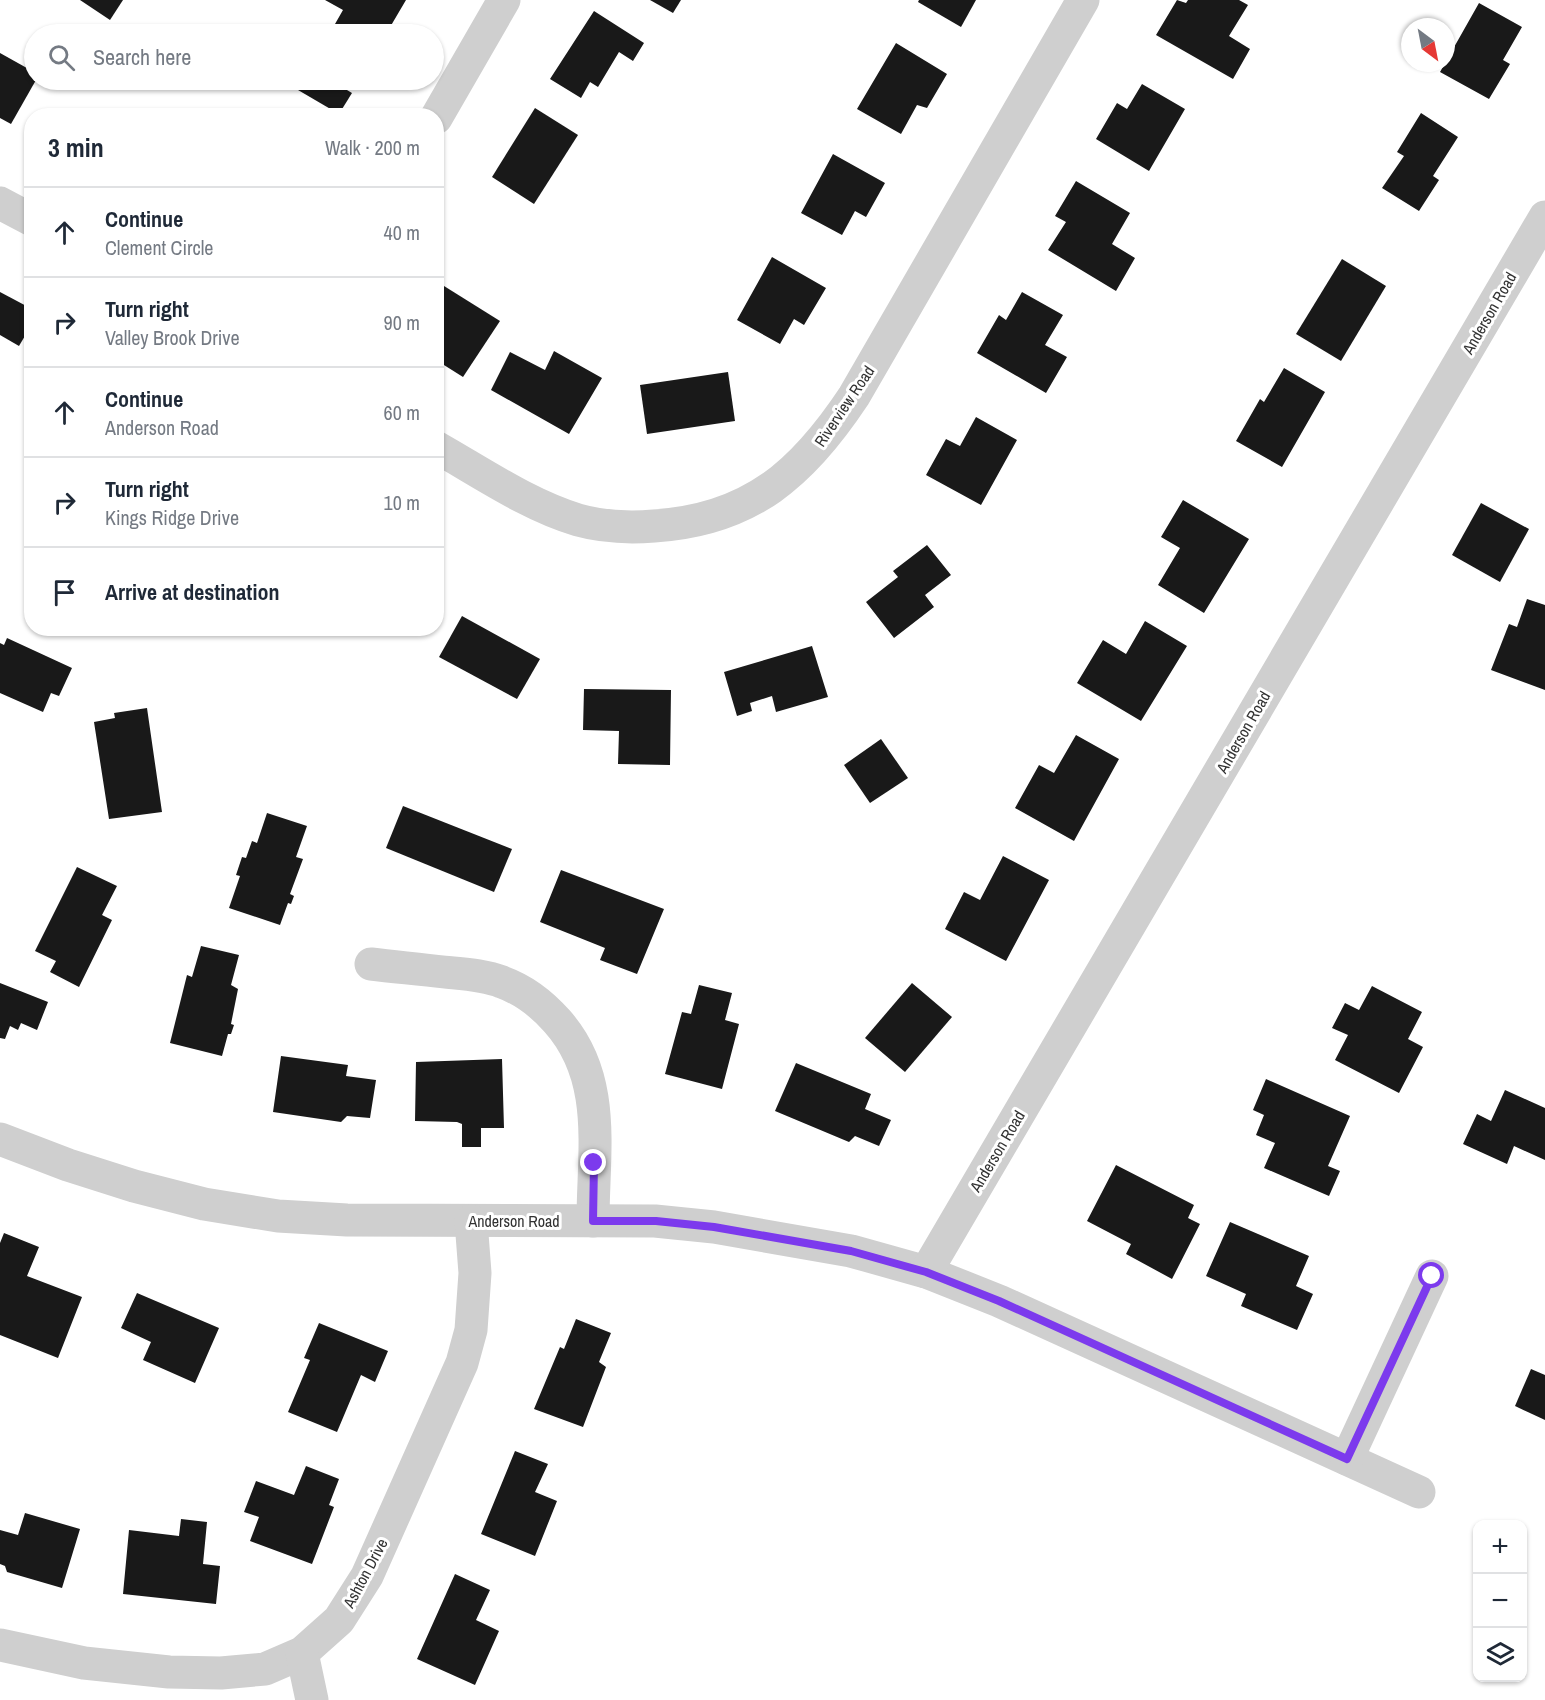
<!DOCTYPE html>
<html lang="en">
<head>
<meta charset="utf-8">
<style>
  :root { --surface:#fff; --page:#f6f6f7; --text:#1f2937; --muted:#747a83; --line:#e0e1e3 }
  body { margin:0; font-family:"Archivo Narrow",sans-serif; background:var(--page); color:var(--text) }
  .controls { position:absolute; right:18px; bottom:18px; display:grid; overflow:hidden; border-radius:12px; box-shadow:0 2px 4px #0004 }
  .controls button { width:54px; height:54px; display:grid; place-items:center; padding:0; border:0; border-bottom:2px solid var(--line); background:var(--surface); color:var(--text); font:30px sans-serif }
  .compass { position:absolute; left:1401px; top:18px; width:54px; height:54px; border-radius:50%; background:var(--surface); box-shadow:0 2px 4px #0004; rotate:148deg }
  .stop { position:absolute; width:18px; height:18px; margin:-14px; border:4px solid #7c3aed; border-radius:50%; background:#fff }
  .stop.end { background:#7c3aed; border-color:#fff; box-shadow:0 2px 6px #0008 }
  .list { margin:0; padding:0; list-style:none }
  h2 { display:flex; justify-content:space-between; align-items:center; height:78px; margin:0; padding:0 24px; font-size:26px }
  h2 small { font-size:20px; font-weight:400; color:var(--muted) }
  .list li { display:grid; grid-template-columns:39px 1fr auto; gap:18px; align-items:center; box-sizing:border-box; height:90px; padding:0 24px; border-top:2px solid var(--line) }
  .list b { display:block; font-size:22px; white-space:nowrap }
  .list p { margin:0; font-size:20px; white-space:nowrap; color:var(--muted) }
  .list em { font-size:20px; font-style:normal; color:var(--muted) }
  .icon { flex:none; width:33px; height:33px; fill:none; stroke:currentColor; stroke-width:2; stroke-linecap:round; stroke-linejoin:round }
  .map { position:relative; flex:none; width:1545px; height:1700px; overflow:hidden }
  .search { position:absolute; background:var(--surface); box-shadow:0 2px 4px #0004; left:24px; top:24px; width:420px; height:66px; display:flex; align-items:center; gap:15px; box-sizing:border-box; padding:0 21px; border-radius:33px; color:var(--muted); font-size:22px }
  .panel { position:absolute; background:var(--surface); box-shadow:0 2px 4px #0004; left:24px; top:108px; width:420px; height:528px; border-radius:24px }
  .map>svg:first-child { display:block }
  .building { fill:#191919 }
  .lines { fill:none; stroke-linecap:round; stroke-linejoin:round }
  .street { stroke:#cfcfcf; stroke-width:33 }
  .route { stroke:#7c3aed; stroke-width:8 }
  .labels { text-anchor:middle; stroke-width:6; stroke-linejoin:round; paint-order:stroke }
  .street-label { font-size:16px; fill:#323232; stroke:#fff }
</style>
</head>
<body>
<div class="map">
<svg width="1545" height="1700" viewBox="0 0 1545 1700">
  <rect width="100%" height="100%" fill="#fff"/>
  <g class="building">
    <path d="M 80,0 L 123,0 L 110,20 Z"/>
    <path d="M 325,0 L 406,0 L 386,34 L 338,34 L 331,31 L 343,10 Z"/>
    <path d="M 650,0 L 681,0 L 673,13 Z"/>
    <path d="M 919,0 L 976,0 L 961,27 L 918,2 Z"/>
    <path d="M 1177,0 L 1186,3 L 1188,0 L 1239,0 L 1248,5 L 1229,36 L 1250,49 L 1233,79 L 1156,35 Z"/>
    <path d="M 1479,3 L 1522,27 L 1503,60 L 1510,64 L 1489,99 L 1440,72 Z"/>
    <path d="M 594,11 L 644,43 L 633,61 L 619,52 L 598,87 L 590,82 L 581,98 L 550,79 Z"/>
    <path d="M 896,43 L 947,74 L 927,108 L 917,105 L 901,134 L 857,109 Z"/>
    <path d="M 0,53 L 34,72 L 36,80 L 11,124 L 0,118 Z"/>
    <path d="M 305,80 L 330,80 L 352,93 L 339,114 L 298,90 Z"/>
    <path d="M 1142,84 L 1185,109 L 1149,171 L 1096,139 L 1117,103 L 1127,109 Z"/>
    <path d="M 535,108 L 578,135 L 534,204 L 492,177 Z"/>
    <path d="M 1421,113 L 1458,137 L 1433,176 L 1439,180 L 1419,211 L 1382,188 L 1404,156 L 1397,152 Z"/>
    <path d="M 833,154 L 885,183 L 866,217 L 855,211 L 842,235 L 801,213 Z"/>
    <path d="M 1076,181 L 1130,213 L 1112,244 L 1135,258 L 1116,291 L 1048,250 L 1066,222 L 1055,216 Z"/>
    <path d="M 772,257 L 826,288 L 804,325 L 794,319 L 780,344 L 737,320 Z"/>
    <path d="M 1342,259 L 1386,286 L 1341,361 L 1296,334 Z"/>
    <path d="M 436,281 L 500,321 L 463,377 L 436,360 Z"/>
    <path d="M 0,292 L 32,309 L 32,324 L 19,346 L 0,335 Z"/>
    <path d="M 1022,292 L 1063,315 L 1045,345 L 1067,357 L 1046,393 L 977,353 L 999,315 L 1006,320 Z"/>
    <path d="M 554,351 L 602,378 L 569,434 L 491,390 L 510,352 L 545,370 Z"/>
    <path d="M 1284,368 L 1325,392 L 1282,467 L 1236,441 L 1260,399 L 1264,402 Z"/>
    <path d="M 728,372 L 735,421 L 647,434 L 640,385 Z"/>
    <path d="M 976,417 L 1017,440 L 981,505 L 926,475 L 946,439 L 960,446 Z"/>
    <path d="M 1183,500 L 1249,539 L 1204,613 L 1158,585 L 1180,548 L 1161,537 Z"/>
    <path d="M 1481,503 L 1529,529 L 1500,582 L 1452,555 Z"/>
    <path d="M 927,545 L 951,575 L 925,595 L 934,607 L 894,638 L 866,602 L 898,577 L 893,571 Z"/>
    <path d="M 1527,599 L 1545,605 L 1545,690 L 1491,670 L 1509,624 L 1517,627 Z"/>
    <path d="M 462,616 L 540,659 L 517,699 L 439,657 Z"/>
    <path d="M 1145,621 L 1187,646 L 1141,721 L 1077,683 L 1103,640 L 1126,654 Z"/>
    <path d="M 7,638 L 72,668 L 59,696 L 51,693 L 43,712 L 0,693 L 0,643 L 4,645 Z"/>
    <path d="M 812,646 L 828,697 L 776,712 L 772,696 L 750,703 L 752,711 L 737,716 L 724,672 Z"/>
    <path d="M 584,689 L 671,690 L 670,765 L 618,764 L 619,731 L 583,730 Z"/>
    <path d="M 147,708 L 162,812 L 109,819 L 94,722 L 115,718 L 114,713 Z"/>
    <path d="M 1076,735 L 1119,759 L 1074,841 L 1015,808 L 1039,765 L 1054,773 Z"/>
    <path d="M 881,739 L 908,778 L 870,803 L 844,765 Z"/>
    <path d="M 403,806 L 512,849 L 494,892 L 386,848 Z"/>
    <path d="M 267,813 L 307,826 L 296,857 L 303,859 L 290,894 L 294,896 L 291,904 L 288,903 L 280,925 L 229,908 L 240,876 L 236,875 L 242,857 L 246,858 L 252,841 L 257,843 Z"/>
    <path d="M 1003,856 L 1049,880 L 1006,961 L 945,929 L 964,892 L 980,900 Z"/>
    <path d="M 77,867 L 117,886 L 102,915 L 112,920 L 79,987 L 50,972 L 56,961 L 35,951 Z"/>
    <path d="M 561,870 L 664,909 L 637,974 L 600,960 L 605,948 L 540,922 Z"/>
    <path d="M 201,946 L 239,955 L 231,985 L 238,989 L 231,1024 L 234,1025 L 231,1034 L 228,1034 L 222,1056 L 170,1043 L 187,975 L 192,977 Z"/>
    <path d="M 0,983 L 48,1002 L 37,1030 L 21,1023 L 18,1030 L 10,1026 L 5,1039 L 0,1038 Z"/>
    <path d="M 912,983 L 952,1017 L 905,1072 L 865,1038 Z"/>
    <path d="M 699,985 L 732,993 L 725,1020 L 739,1024 L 722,1089 L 665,1074 L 682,1012 L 691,1014 Z"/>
    <path d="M 1372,986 L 1422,1012 L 1408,1039 L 1423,1047 L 1399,1093 L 1335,1060 L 1348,1035 L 1332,1028 L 1345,1003 L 1359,1010 Z"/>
    <path d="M 281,1056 L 348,1065 L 346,1076 L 376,1080 L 370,1118 L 347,1116 L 341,1122 L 273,1112 Z"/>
    <path d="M 502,1059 L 504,1128 L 481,1128 L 481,1147 L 462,1147 L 462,1124 L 457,1122 L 415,1121 L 416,1062 Z"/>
    <path d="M 796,1063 L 871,1094 L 865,1109 L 891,1120 L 879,1146 L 855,1136 L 849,1142 L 775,1111 Z"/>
    <path d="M 1266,1079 L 1350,1116 L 1328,1166 L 1340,1171 L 1329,1196 L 1264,1168 L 1275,1143 L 1256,1135 L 1264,1115 L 1253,1110 Z"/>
    <path d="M 1505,1090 L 1545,1108 L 1545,1160 L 1514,1146 L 1507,1164 L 1463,1144 L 1477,1114 L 1491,1121 Z"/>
    <path d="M 1116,1165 L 1194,1205 L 1188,1218 L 1200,1224 L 1172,1279 L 1126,1254 L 1131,1244 L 1087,1221 Z"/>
    <path d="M 1230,1222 L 1309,1256 L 1296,1286 L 1313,1294 L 1297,1330 L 1241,1306 L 1246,1294 L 1206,1276 Z"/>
    <path d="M 4,1233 L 39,1247 L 27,1276 L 82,1297 L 58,1358 L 0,1335 L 0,1243 Z"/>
    <path d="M 137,1293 L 219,1328 L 195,1383 L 143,1360 L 151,1342 L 121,1328 Z"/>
    <path d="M 576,1319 L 611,1333 L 599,1362 L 606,1367 L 583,1427 L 534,1409 L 560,1347 L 564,1349 Z"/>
    <path d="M 319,1323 L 388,1351 L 375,1382 L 361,1375 L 337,1432 L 288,1412 L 310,1360 L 304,1358 Z"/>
    <path d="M 1531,1369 L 1545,1375 L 1545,1420 L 1515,1406 Z"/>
    <path d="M 515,1451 L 548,1464 L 535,1492 L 557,1501 L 535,1556 L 481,1534 Z"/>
    <path d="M 306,1466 L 339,1479 L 329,1505 L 334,1507 L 312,1564 L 250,1541 L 259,1517 L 244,1512 L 256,1481 L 294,1495 Z"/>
    <path d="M 25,1513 L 80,1529 L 62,1588 L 7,1572 L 5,1566 L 0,1564 L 0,1530 L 18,1535 Z"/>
    <path d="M 181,1519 L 207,1522 L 203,1564 L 220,1566 L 216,1604 L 123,1594 L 129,1530 L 179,1536 Z"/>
    <path d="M 455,1574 L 490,1590 L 476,1620 L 499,1631 L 475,1685 L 417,1659 Z"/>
  </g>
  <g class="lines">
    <g class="street">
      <path d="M 436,118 L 504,0"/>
      <path d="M 0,203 L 32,220"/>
      <path d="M 436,447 C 482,473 528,505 578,520 C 603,527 629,528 654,526 C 751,520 803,473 854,396 L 1083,0"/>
      <path d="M 371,964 C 396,967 420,969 444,972 C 463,974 484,975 502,982 C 524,990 542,1004 557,1021 C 608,1078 593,1151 593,1221"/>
      <path d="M 0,1139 L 68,1165 L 134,1186 L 204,1204 L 278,1216 L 347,1220 L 655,1221 L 714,1227 L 851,1251 L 926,1272 L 999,1301 L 1419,1492"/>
      <path d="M 926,1272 L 1545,217"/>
      <path d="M 1347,1459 L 1432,1276"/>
      <path d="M 0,1645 L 84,1663 L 169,1672 L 221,1673 L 265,1669 L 302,1653 L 339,1620 L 367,1576 L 462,1363 L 471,1330 L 475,1273 L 471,1221"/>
      <path d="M 302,1653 L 312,1700"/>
    </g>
  </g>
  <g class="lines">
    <path class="route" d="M 594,1163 L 593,1221 L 656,1221 L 714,1227 L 851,1251 L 926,1272 L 999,1301 L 1347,1459 L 1432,1276"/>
  </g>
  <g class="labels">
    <g class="street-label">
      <text transform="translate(1489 313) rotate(-60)" y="6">Anderson Road</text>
      <text transform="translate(844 406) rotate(-56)" y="6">Riverview Road</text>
      <text transform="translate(1243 732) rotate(-60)" y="6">Anderson Road</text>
      <text transform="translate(997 1151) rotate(-59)" y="6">Anderson Road</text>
      <text x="514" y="1227">Anderson Road</text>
      <text transform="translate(365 1573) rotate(-62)" y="6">Ashton Drive</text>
    </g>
  </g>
</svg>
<div class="controls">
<button>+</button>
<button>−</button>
<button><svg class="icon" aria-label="layers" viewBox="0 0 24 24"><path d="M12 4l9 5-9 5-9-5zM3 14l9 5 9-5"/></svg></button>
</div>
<svg class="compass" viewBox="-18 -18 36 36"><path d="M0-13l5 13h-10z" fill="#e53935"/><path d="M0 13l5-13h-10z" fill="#747a83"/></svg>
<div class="stop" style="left:1432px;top:1276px"></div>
<div class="stop end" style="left:594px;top:1163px"></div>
<div class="search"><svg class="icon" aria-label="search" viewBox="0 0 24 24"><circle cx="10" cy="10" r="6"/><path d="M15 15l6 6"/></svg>Search here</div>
<section class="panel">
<h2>3 min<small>Walk · 200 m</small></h2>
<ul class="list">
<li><svg class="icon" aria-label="ahead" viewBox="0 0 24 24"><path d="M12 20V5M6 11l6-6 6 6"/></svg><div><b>Continue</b><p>Clement Circle</p></div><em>40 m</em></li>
<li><svg class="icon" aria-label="right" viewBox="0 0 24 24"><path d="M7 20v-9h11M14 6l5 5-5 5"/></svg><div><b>Turn right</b><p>Valley Brook Drive</p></div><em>90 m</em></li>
<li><svg class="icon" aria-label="ahead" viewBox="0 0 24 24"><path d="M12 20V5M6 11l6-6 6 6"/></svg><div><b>Continue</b><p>Anderson Road</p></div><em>60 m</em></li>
<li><svg class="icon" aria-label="right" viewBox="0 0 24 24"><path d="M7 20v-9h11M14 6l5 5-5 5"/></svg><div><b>Turn right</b><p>Kings Ridge Drive</p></div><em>10 m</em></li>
<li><svg class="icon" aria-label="arrive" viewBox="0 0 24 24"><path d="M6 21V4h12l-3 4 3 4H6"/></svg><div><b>Arrive at destination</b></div></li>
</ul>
</section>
</div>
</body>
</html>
